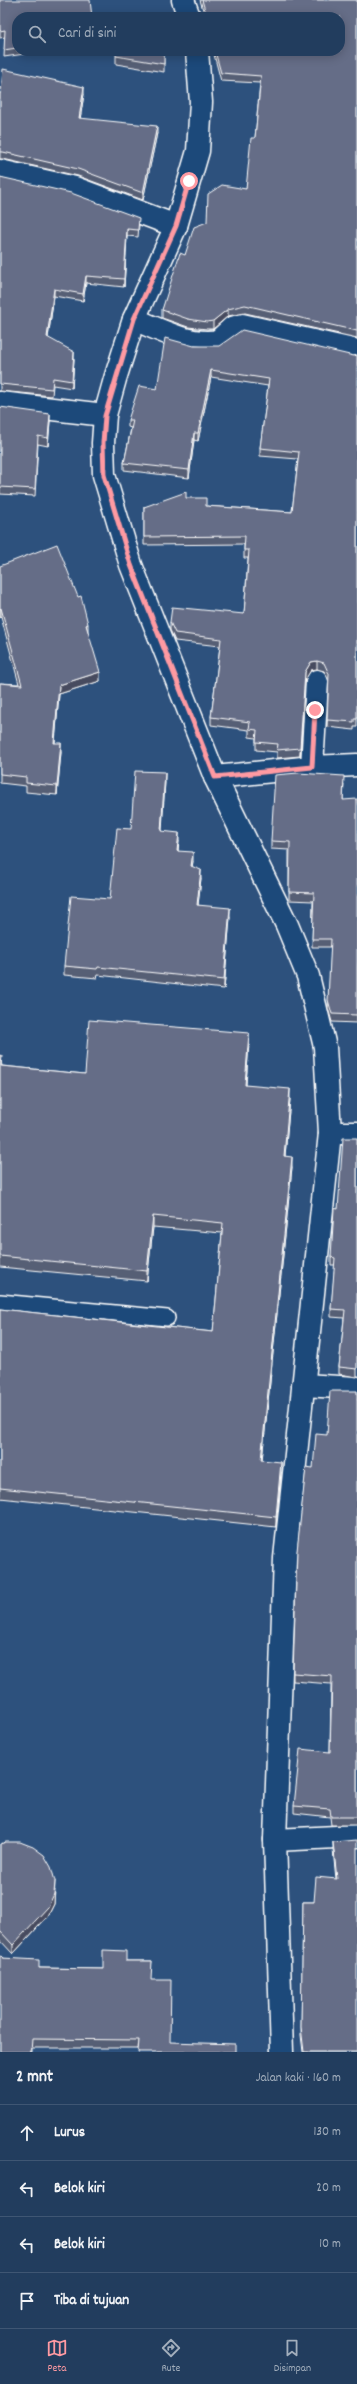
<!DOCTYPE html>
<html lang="id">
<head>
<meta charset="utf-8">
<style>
  :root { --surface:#223d5e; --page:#2a4464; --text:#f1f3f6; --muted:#a2aebc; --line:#3f5673; --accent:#ff9aa2 }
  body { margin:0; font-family:Dekko,sans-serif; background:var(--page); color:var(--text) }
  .stop { position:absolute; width:12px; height:12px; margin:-9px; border:3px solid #ff9aa2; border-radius:50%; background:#fff }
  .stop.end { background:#ff9aa2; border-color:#fff; box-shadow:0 1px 4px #0008 }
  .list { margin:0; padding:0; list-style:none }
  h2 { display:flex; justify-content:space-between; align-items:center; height:52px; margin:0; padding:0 16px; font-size:17px }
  h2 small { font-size:13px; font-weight:400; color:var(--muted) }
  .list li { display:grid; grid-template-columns:26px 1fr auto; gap:12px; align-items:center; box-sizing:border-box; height:56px; padding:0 16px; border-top:1px solid var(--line) }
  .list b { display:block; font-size:15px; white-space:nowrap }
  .list em { font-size:13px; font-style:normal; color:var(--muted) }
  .icon { flex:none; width:22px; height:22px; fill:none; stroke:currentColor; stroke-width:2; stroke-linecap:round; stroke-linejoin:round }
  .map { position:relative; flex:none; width:357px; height:2052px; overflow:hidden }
  .search { position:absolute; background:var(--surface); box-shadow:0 2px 10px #0003; left:12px; right:12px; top:12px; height:44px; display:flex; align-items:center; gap:10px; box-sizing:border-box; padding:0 14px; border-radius:16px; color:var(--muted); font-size:15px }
  .sheet { height:276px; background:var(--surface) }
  nav { display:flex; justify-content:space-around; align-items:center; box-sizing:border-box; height:56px; border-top:1px solid var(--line); background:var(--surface); font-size:11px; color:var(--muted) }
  nav a { display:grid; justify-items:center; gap:2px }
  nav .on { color:var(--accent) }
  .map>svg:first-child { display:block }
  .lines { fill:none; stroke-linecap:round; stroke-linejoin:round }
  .lane-casing { stroke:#fff; stroke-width:18 }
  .street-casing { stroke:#fff; stroke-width:25 }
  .lane { stroke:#1f4a7a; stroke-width:15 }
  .street { stroke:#1f4a7a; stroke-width:22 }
  .wall { fill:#575e74; stroke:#fff }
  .shaded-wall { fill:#474c5e; stroke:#fff }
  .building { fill:#656d87; stroke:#fff }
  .route { stroke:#ff9aa2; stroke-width:5 }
</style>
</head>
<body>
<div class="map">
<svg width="357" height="2052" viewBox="0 0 357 2052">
  <rect width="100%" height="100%" fill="#2d517d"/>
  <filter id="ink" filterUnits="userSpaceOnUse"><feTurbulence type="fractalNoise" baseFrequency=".025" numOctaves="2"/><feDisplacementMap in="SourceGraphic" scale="8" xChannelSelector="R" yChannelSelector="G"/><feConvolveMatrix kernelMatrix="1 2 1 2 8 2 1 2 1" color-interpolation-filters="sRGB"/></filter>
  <g filter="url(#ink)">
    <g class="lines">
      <g class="lane-casing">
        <path id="lane" d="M 0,1302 L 167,1318"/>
      </g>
      <g class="street-casing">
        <g id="street">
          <path d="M 183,0 L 189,17"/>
          <path d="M 197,51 L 201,102 L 198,151 L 176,226 L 134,319 L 115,379 L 105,415 L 103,443 L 104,475 L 131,565 L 215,777 L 287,925 L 308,976 L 325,1047 L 330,1133 L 285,1558 L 275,1840 L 282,2052"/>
          <path d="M 0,171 L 75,188 L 176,226"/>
          <path d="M 134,319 C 160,330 189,346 218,341 L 232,328 L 242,325 L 357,351"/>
          <path d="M 0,403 L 105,415"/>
          <path d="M 312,767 L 317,681"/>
          <path d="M 215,777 L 312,767 L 357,765"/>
          <path d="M 330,1133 L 357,1133"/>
          <path d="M 303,1385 L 357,1388"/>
          <path d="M 275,1840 L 357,1836"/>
        </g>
      </g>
      <use href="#lane" class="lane"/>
      <use href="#street" class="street"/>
    </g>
    <g class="wall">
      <path d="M 0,0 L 17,17 L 17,51 L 45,51 L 4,57 L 5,37 L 0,38 Z"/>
      <path d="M 200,0 L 357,0 L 357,338 L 245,313 L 228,316 L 213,329 L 207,329 L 188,327 L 162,318 L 162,310 L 185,255 L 207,222 L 246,189 L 255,138 L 260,83 L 221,81 L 213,51 L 340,51 L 340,17 L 205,17 Z"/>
      <path d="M 164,51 L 164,72 L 116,64 L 116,56 Z"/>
      <path d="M 0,93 L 84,94 L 80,119 L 157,133 L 143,200 L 78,176 L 3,159 L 0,159 Z"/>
      <path d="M 0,177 L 139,225 L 138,237 L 127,236 L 124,287 L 86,283 L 83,301 L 54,296 L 48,338 L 74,359 L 72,388 L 53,385 L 52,396 L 0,391 Z"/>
      <path d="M 194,346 L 354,356 L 357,355 L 357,727 L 354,727 L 354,730 L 327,727 L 329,681 L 324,671 L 317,669 L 311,670 L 305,680 L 300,756 L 277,758 L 277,752 L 256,750 L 256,738 L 249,737 L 249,730 L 211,725 L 211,717 L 220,646 L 175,641 L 170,630 L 170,622 L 244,614 L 248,558 L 244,558 L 244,544 L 144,545 L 144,507 L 186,498 L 206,506 L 292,512 L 298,459 L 260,456 L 260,448 L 268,386 L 211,377 L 198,441 L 194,440 L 189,478 L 124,470 L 124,463 L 131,428 L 128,427 L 128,420 L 157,389 Z"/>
      <path d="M 0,407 L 50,421 L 48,446 L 38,444 L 35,496 L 0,494 Z"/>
      <path d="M 0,566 L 88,633 L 100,681 L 59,694 L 55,743 L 61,752 L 57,795 L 26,792 L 26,786 L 0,783 L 0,683 L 19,684 L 1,617 L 0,618 Z"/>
      <path d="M 165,781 L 162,831 L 179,841 L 178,851 L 193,861 L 192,867 L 201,878 L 198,905 L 230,917 L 224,989 L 98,975 L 97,978 L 64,975 L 64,966 L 110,899 L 131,829 Z"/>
      <path d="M 344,784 L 343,800 L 357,967 L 357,1023 L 332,1022 L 328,1008 L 331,947 L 312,947 L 313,901 L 289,900 L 289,850 L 271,849 L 271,841 Z"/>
      <path d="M 249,1043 L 246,1085 L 290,1099 L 285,1156 L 292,1167 L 262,1460 L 281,1472 L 276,1527 L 0,1498 L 0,1309 L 213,1332 L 222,1233 L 153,1227 L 147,1281 L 0,1267 L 0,1055 L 2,1066 L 85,1074 Z"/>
      <path d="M 357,1138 L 357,1377 L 339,1374 L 339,1367 L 344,1318 L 331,1317 L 331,1309 L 335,1265 L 331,1265 L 331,1257 L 338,1209 Z"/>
      <path d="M 357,1391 L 357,1825 L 331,1825 L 330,1817 L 294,1813 L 294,1806 L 330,1752 L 331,1684 L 293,1681 L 293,1673 L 313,1468 L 327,1435 Z"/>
      <path d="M 333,1842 L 357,2052 L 303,2052 L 301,2035 L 303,1902 L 314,1902 L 336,1879 L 333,1850 Z"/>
      <path d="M 0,1844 L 55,1890 L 54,1904 L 48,1916 L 13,1954 L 0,1940 Z"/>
      <path d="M 3,1958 L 39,1968 L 103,1969 L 126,1961 L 152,1961 L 138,2048 L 32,2048 L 32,2052 L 0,2052 Z"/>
    </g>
    <g class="shaded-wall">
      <path d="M 84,87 L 84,94 L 79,126 L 79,118 Z"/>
      <path d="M 157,126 L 157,133 L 143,200 L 143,193 Z"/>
      <path d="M 127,229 L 127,236 L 124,287 L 124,279 Z"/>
      <path d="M 86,276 L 86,283 L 83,301 L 83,294 Z"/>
      <path d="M 54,289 L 54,296 L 47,344 L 47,337 Z"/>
      <path d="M 228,309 L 228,316 L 213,329 L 213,321 Z"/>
      <path d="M 74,352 L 74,359 L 72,388 L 72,381 Z"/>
      <path d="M 211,370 L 211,377 L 198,441 L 198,433 Z"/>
      <path d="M 50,414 L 50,421 L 48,446 L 48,438 Z"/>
      <path d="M 194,433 L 194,440 L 189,478 L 189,470 Z"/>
      <path d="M 1,608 L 1,617 L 0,618 L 0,609 Z"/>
      <path d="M 88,624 L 88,633 L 86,625 Z"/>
      <path d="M 317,661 L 317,669 L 311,670 L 305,680 L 300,756 L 305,672 L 311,662 Z"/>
      <path d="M 100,672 L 100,681 L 59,694 L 54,752 L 54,743 L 59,685 Z"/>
      <path d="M 61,743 L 61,752 L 57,795 L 57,786 Z"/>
      <path d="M 165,772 L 165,781 L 161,839 L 161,831 Z"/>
      <path d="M 179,833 L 179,841 L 177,860 L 177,851 Z"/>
      <path d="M 193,852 L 193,861 L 191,875 L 191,866 Z"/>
      <path d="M 201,870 L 201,878 L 197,914 L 197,905 Z"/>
      <path d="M 230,908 L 230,917 L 224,989 L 224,980 Z"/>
      <path d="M 249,1033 L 249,1043 L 245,1095 L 245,1085 Z"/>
      <path d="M 290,1089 L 290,1099 L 284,1167 L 284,1156 Z"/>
      <path d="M 292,1157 L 292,1167 L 261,1470 L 261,1460 Z"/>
      <path d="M 153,1216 L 153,1227 L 147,1281 L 147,1271 Z"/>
      <path d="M 281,1462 L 281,1472 L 276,1527 L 276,1517 Z"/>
      <path d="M 55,1881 L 54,1904 L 48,1916 L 13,1954 L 13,1945 Z"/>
    </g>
    <g class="building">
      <path d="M 0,0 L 90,0 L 92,17 L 17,17 L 17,48 L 4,50 L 5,30 L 0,31 Z"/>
      <path d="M 202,0 L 357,0 L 357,331 L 245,305 L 228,309 L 213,321 L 207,322 L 188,319 L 162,310 L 180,253 L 185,255 L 194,227 L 207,222 L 208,194 L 222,185 L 246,189 L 251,138 L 255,138 L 261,76 L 221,73 L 215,51 L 340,51 L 340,17 L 207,17 Z"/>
      <path d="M 116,51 L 164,51 L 164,64 L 116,56 Z"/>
      <path d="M 3,69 L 84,87 L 79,118 L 157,126 L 143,193 L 78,169 L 3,152 L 0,152 L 0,93 L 1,93 Z"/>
      <path d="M 0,177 L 71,193 L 139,218 L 138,230 L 127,229 L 124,279 L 86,276 L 83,294 L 54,289 L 47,337 L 74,352 L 72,381 L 53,378 L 52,389 L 0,384 Z"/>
      <path d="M 242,330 L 354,356 L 357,355 L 357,719 L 354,719 L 354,722 L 327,720 L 329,674 L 324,663 L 317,661 L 311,662 L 305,672 L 300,748 L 277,750 L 278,744 L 256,742 L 257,730 L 249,729 L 250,722 L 211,717 L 221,639 L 175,633 L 170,622 L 172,607 L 244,614 L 249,550 L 244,550 L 245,536 L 144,537 L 144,507 L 186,492 L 186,498 L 206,498 L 206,506 L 292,512 L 299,452 L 260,448 L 269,379 L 211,370 L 198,433 L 194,433 L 189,470 L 124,463 L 133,420 L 128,420 L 139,386 L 157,389 L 165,338 L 194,346 L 219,346 Z"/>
      <path d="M 0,407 L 50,414 L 48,438 L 38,436 L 35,489 L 0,487 Z"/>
      <path d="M 57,544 L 78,597 L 81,596 L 88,624 L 86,625 L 100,672 L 59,685 L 54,743 L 61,743 L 57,786 L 26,783 L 26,777 L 0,774 L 0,683 L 22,685 L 1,608 L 0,609 L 0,566 Z"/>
      <path d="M 135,771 L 165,772 L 161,831 L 179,833 L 177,851 L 193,852 L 191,866 L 201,870 L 197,905 L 230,908 L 224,980 L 98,967 L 97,969 L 64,966 L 71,896 L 110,899 L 117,828 L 131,829 Z"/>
      <path d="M 298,773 L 344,776 L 343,800 L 357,799 L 357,1015 L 332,1014 L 328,1000 L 331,939 L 312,939 L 314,893 L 289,892 L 290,842 L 271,841 L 275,775 Z"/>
      <path d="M 89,1020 L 249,1033 L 245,1085 L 290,1089 L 284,1156 L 292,1157 L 261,1460 L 281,1462 L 276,1517 L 0,1488 L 0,1309 L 213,1332 L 223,1223 L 153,1216 L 147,1271 L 0,1256 L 0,1055 L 2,1056 L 1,1066 L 85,1074 Z"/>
      <path d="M 343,1138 L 357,1138 L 357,1369 L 339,1367 L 345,1310 L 331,1309 L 335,1258 L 331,1257 L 334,1208 L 338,1209 Z"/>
      <path d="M 330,1391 L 357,1391 L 357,1817 L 331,1817 L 330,1809 L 294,1806 L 300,1749 L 330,1752 L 332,1676 L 293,1673 L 297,1551 L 306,1467 L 313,1468 L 316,1434 L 327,1435 Z"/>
      <path d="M 357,1840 L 357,2052 L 304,2052 L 301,2027 L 303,1902 L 314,1902 L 316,1877 L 337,1879 L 333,1842 Z"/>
      <path d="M 6,1842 L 20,1842 L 33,1847 L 44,1855 L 51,1867 L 55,1881 L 54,1894 L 48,1907 L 13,1945 L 0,1931 L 0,1844 Z"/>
      <path d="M 103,1950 L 126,1951 L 126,1961 L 152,1961 L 151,1980 L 171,1980 L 170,2042 L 235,2044 L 235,2052 L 138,2052 L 139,2040 L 32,2039 L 31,2052 L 0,2052 L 0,1956 L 3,1957 L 2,1958 L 39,1960 L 39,1968 L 103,1969 Z"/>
    </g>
  </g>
  <g class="lines" filter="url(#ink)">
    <path class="route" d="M 189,181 L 176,226 L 134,319 L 105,416 L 103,443 L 104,475 L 131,565 L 215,777 L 312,767 L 315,710"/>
  </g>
</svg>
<div class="stop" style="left:189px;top:181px"></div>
<div class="stop end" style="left:315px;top:710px"></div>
<div class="search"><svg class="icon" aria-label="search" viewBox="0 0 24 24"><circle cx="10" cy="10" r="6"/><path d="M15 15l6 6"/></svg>Cari di sini</div>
</div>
<section class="sheet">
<h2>2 mnt<small>Jalan kaki · 160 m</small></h2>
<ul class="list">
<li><svg class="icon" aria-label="ahead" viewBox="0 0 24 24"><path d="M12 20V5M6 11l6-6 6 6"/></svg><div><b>Lurus</b></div><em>130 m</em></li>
<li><svg class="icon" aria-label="left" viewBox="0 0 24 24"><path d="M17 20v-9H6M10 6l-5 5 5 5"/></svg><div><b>Belok kiri</b></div><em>20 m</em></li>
<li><svg class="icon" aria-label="left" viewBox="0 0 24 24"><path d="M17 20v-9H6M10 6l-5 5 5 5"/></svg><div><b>Belok kiri</b></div><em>10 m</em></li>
<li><svg class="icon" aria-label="arrive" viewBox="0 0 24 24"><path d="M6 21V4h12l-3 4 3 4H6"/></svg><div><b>Tiba di tujuan</b></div></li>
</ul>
</section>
<nav>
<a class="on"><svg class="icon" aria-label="map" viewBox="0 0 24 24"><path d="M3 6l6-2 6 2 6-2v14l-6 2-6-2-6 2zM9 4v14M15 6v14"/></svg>Peta</a>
<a><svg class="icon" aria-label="directions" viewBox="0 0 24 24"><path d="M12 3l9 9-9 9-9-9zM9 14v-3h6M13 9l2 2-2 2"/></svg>Rute</a>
<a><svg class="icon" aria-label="saved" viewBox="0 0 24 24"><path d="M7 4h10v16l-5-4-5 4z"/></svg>Disimpan</a>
</nav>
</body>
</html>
